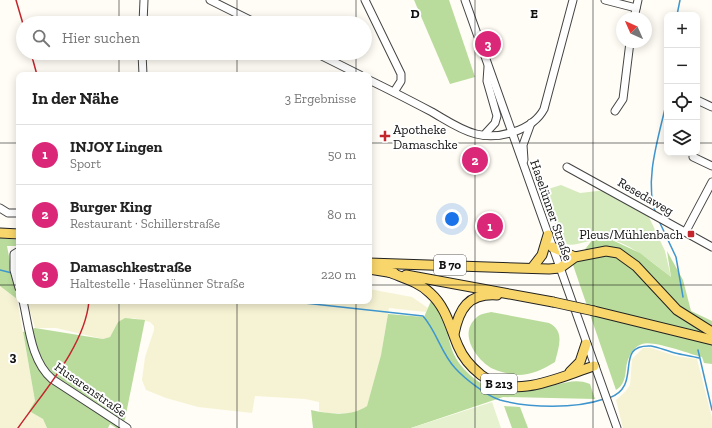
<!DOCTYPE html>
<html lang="de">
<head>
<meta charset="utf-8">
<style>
  :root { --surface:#fff; --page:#f6f6f6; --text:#222; --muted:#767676; --line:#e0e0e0; --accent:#db2777 }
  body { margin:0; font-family:"Zilla Slab",serif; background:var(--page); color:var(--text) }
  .controls { position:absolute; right:12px; top:12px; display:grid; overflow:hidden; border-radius:8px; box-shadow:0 2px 10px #0003 }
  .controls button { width:36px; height:36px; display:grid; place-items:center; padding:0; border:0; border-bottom:1px solid var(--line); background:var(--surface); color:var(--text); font:20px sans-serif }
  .compass { position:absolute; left:616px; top:12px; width:36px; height:36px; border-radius:50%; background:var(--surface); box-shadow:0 2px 10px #0003; rotate:315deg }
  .you { position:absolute; left:452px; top:219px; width:14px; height:14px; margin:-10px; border:3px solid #fff; border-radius:50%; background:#1a73e8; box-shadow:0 0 0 6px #1a73e833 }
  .badge { display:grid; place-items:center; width:26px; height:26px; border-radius:50%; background:var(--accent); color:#fff; font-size:13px; font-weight:700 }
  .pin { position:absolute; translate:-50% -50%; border:2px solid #fff; box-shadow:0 1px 4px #0006 }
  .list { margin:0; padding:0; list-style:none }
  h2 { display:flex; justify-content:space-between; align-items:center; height:52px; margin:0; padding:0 16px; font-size:17px }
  h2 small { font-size:13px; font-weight:400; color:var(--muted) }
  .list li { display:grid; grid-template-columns:26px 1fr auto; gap:12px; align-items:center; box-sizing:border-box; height:60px; padding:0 16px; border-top:1px solid var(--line) }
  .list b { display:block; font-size:15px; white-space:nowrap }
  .list p { margin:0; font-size:13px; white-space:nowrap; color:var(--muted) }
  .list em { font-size:13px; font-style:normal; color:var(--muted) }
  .icon { flex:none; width:22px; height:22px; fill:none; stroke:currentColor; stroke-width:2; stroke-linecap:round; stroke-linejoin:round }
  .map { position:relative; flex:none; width:712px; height:428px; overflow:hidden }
  .search { position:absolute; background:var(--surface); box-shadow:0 2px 10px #0003; left:16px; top:16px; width:356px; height:44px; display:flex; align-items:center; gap:10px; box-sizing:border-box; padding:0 14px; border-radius:22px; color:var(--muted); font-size:15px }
  .panel { position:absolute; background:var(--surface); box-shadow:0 2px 10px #0003; left:16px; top:72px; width:356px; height:232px; border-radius:8px }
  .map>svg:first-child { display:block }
  .farmland { fill:#f6f3d4 }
  .green { fill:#d5ebbd }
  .forest { fill:#b9dc9c }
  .pitch { fill:#e6f2cf }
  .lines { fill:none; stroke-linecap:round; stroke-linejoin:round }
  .stream { stroke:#3f96cf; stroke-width:1.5 }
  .minor-casing { stroke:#444; stroke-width:9 }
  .major-casing { stroke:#222; stroke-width:11 }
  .minor { stroke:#fff; stroke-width:7 }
  .major { stroke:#f9d66b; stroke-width:9 }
  .rail { stroke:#c4262e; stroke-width:1.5 }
  .major-bridge-casing { stroke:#222; stroke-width:11; stroke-linecap:butt }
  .major-bridge { stroke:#f9d66b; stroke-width:9 }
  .grid { fill:none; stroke:#111; stroke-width:1; stroke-opacity:0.55 }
  .poi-dot { fill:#c4262e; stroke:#fff; stroke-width:1.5 }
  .labels { text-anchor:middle; stroke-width:4; stroke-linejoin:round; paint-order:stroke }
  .shield { fill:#fff; stroke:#585858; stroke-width:1 }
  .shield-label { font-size:12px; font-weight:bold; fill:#111 }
  .poi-label { font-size:13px; fill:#111; stroke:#fff; text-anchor:start }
  .street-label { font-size:13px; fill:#111; stroke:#fff }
  .grid-label { font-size:13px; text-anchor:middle; font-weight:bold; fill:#111; stroke:#fff; stroke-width:4; stroke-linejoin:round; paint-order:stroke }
</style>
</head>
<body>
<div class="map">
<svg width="712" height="428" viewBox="0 0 712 428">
  <rect width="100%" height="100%" fill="#fffdf5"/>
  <g class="farmland">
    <path d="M 0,286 L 17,299 L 35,401 L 29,411 L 43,419 L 47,428 L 0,428 Z"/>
    <path d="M 369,289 L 412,297 L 428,308 L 426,312 L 389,308 L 381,355 L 367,406 L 357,413 L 327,413 L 319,411 L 319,402 L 305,399 L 255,396 L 252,413 L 198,407 L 166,398 L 146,390 L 142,380 L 145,357 L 154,330 L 154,326 L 150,322 L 133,318 L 118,322 L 110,337 L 103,339 L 56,328 L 35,328 L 27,301 L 369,301 Z"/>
    <path d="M 643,348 L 651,348 L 676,356 L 697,359 L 712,418 L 712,428 L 623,428 L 616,400 L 625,392 L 630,385 L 632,359 Z"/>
  </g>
  <path class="green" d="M 561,185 L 580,193 L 606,190 L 647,213 L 665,251 L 671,277 C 653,263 635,247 613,240 C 594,234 574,251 562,242 L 542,191 Z"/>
  <g class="forest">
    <path d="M 414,0 L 449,0 L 475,77 L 450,84 Z"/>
    <path d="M 0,238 L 19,240 L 19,246 L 7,246 L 17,299 L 0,286 Z"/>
    <path d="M 593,239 L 612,240 L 640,253 L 671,277 L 667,251 L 683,280 L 691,311 L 712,321 L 712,364 L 704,363 L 702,357 C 689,354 654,340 642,344 C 631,348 627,360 626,369 C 625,378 624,385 616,390 L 573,265 Z"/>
    <path d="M 431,301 C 434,305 438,309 440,314 C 451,333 446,349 464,369 C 491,399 521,393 555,385 C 569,382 577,379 590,384 L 595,399 L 503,397 L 411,428 L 313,428 L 311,410 C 329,414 351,417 367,406 L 381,355 L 388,314 L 424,317 Z"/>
    <path d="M 491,312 L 549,323 C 565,331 559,346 555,362 C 544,369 531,375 518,375 C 511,375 497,371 491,368 C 475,358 458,333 477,317 C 480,314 487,313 491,312 Z"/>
    <path d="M 125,318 L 145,320 L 125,419 L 121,428 L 116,428 L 110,424 L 108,428 L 47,428 L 43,419 L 29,411 L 35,401 L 23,332 L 35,328 L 103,339 L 110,337 L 118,322 Z"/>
    <path d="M 504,406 L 520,407 L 528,428 L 512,428 Z"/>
  </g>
  <path class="pitch" d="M 492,402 L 501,428 L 411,428 Z"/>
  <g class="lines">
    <g class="stream">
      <path d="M 677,15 L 680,0"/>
      <path d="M 656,214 C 643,181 660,133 667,100"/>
      <path d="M 659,221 L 676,257 L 683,297"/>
      <path d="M 0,270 L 12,273"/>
      <path d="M 286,301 L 423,316 C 437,332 441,353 455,368 C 465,379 487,396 500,400 C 530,408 575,409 604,399"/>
      <path d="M 698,350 L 712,410"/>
      <path d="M 609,398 C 644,386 612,344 651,346 C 658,347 667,351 675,353 C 683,355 691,356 699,358"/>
    </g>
    <g class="minor-casing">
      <g id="minor">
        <path d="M 210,0 L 256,23"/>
        <path d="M 365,0 L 401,74 L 401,81 L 394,92"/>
        <path d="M 465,0 L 617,428"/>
        <path d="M 605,0 L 636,8"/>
        <path d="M 634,18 L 638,0"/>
        <path d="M 143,23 L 144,0"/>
        <path d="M 142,53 L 143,75"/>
        <path d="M 316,53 L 360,75"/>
        <path d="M 369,80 C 390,90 411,101 432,112 C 446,120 460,130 476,134 C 499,140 533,130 544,109 L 573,0"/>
        <path d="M 697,100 L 712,107"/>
        <path d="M 615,111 L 623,99 L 630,42"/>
        <path d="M 484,135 L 495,123 L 497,116 L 487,81 L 488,67"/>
        <path d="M 693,157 L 712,166"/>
        <path d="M 524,160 L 523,145 L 531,123"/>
        <path d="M 567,167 L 712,247"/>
        <path d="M 0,208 L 8,213 L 19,213"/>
        <path d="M 686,231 L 712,182"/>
        <path d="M 19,251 L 14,254 L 14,270 L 19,288"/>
        <path d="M 23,301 C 29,327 31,361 52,379 L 127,428"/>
      </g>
    </g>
    <g class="major-casing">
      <g id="major">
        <path d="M 0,233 L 19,234"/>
        <path d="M 552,247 L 575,257"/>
        <path d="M 369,263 L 549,269 L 560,268 L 575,257 L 606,251 L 618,253 L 636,266 L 677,310 L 712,332"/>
        <path d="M 532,268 L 542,255 L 548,235"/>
        <path d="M 369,269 L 394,273"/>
        <path d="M 389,272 C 403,278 419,282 430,293 C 446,307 450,327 458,346 C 463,358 471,367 481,375 C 515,401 559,377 594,366"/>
        <path d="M 406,275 L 553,302"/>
        <path d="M 594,311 L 712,340"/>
        <path d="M 454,334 C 459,309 468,293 497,295"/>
        <path d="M 570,372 L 580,362 L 586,344"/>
      </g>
    </g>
    <use href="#minor" class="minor"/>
    <use href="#major" class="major"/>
    <g class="rail">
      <path d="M 16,0 L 23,24"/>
      <path d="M 31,53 L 37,75"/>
      <path d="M 18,428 C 43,392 85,346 89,301"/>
    </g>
    <g class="major-bridge-casing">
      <path id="major-bridge" d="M 553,302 L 594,311"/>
    </g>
    <use href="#major-bridge" class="major-bridge"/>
  </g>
  <path class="grid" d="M 119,0 L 119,23M 237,0 L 237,23M 356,0 L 356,23M 475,0 L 475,428M 593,0 L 593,428M 119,53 L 119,75M 237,53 L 237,75M 356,53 L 356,75M 0,143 L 19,143M 369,143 L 667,143M 697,143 L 712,143M 0,285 L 19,285M 369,285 L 712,285M 119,301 L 119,428M 237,301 L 237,428M 356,301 L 356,428"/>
  <g class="poi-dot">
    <path d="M383 130h4v4h4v4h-4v4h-4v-4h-4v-4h4z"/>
    <rect x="687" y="230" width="8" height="8" rx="2"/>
  </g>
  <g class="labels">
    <g class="shield">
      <rect x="434" y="255" width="32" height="20" rx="3"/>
      <rect x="481" y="374" width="36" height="20" rx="3"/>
    </g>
    <g class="shield-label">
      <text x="450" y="269">B 70</text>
      <text x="499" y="388">B 213</text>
    </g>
    <g class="poi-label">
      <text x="393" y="134">Apotheke<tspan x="393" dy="15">Damaschke</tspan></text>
      <text x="683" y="239" text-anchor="end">Pleus/Mühlenbach</text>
    </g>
    <g class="street-label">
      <text transform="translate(646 196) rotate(30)" y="5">Resedaweg</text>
      <text transform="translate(552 210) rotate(71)" y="5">Haselünner Straße</text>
      <text transform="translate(91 389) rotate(35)" y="5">Husarenstraße</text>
    </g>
  </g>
  <g class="grid-label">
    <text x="415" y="18">D</text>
    <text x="534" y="18">E</text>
    <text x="13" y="361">3</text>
  </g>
</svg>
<div class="controls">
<button>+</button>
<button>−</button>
<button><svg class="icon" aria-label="locate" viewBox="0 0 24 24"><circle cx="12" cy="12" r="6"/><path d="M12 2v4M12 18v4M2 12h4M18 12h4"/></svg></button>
<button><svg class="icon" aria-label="layers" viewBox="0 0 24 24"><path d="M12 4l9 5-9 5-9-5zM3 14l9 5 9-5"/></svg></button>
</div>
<svg class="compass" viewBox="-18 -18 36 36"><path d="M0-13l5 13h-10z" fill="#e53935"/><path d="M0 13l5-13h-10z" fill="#767676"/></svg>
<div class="you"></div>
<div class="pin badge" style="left:490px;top:226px">1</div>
<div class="pin badge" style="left:475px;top:160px">2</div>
<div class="pin badge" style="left:488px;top:44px">3</div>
<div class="search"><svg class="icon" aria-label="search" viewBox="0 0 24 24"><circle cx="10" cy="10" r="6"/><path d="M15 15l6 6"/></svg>Hier suchen</div>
<section class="panel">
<h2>In der Nähe<small>3 Ergebnisse</small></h2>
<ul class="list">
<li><span class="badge">1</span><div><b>INJOY Lingen</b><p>Sport</p></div><em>50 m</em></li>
<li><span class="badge">2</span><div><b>Burger King</b><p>Restaurant · Schillerstraße</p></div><em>80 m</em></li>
<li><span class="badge">3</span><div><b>Damaschkestraße</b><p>Haltestelle · Haselünner Straße</p></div><em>220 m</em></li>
</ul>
</section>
</div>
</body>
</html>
